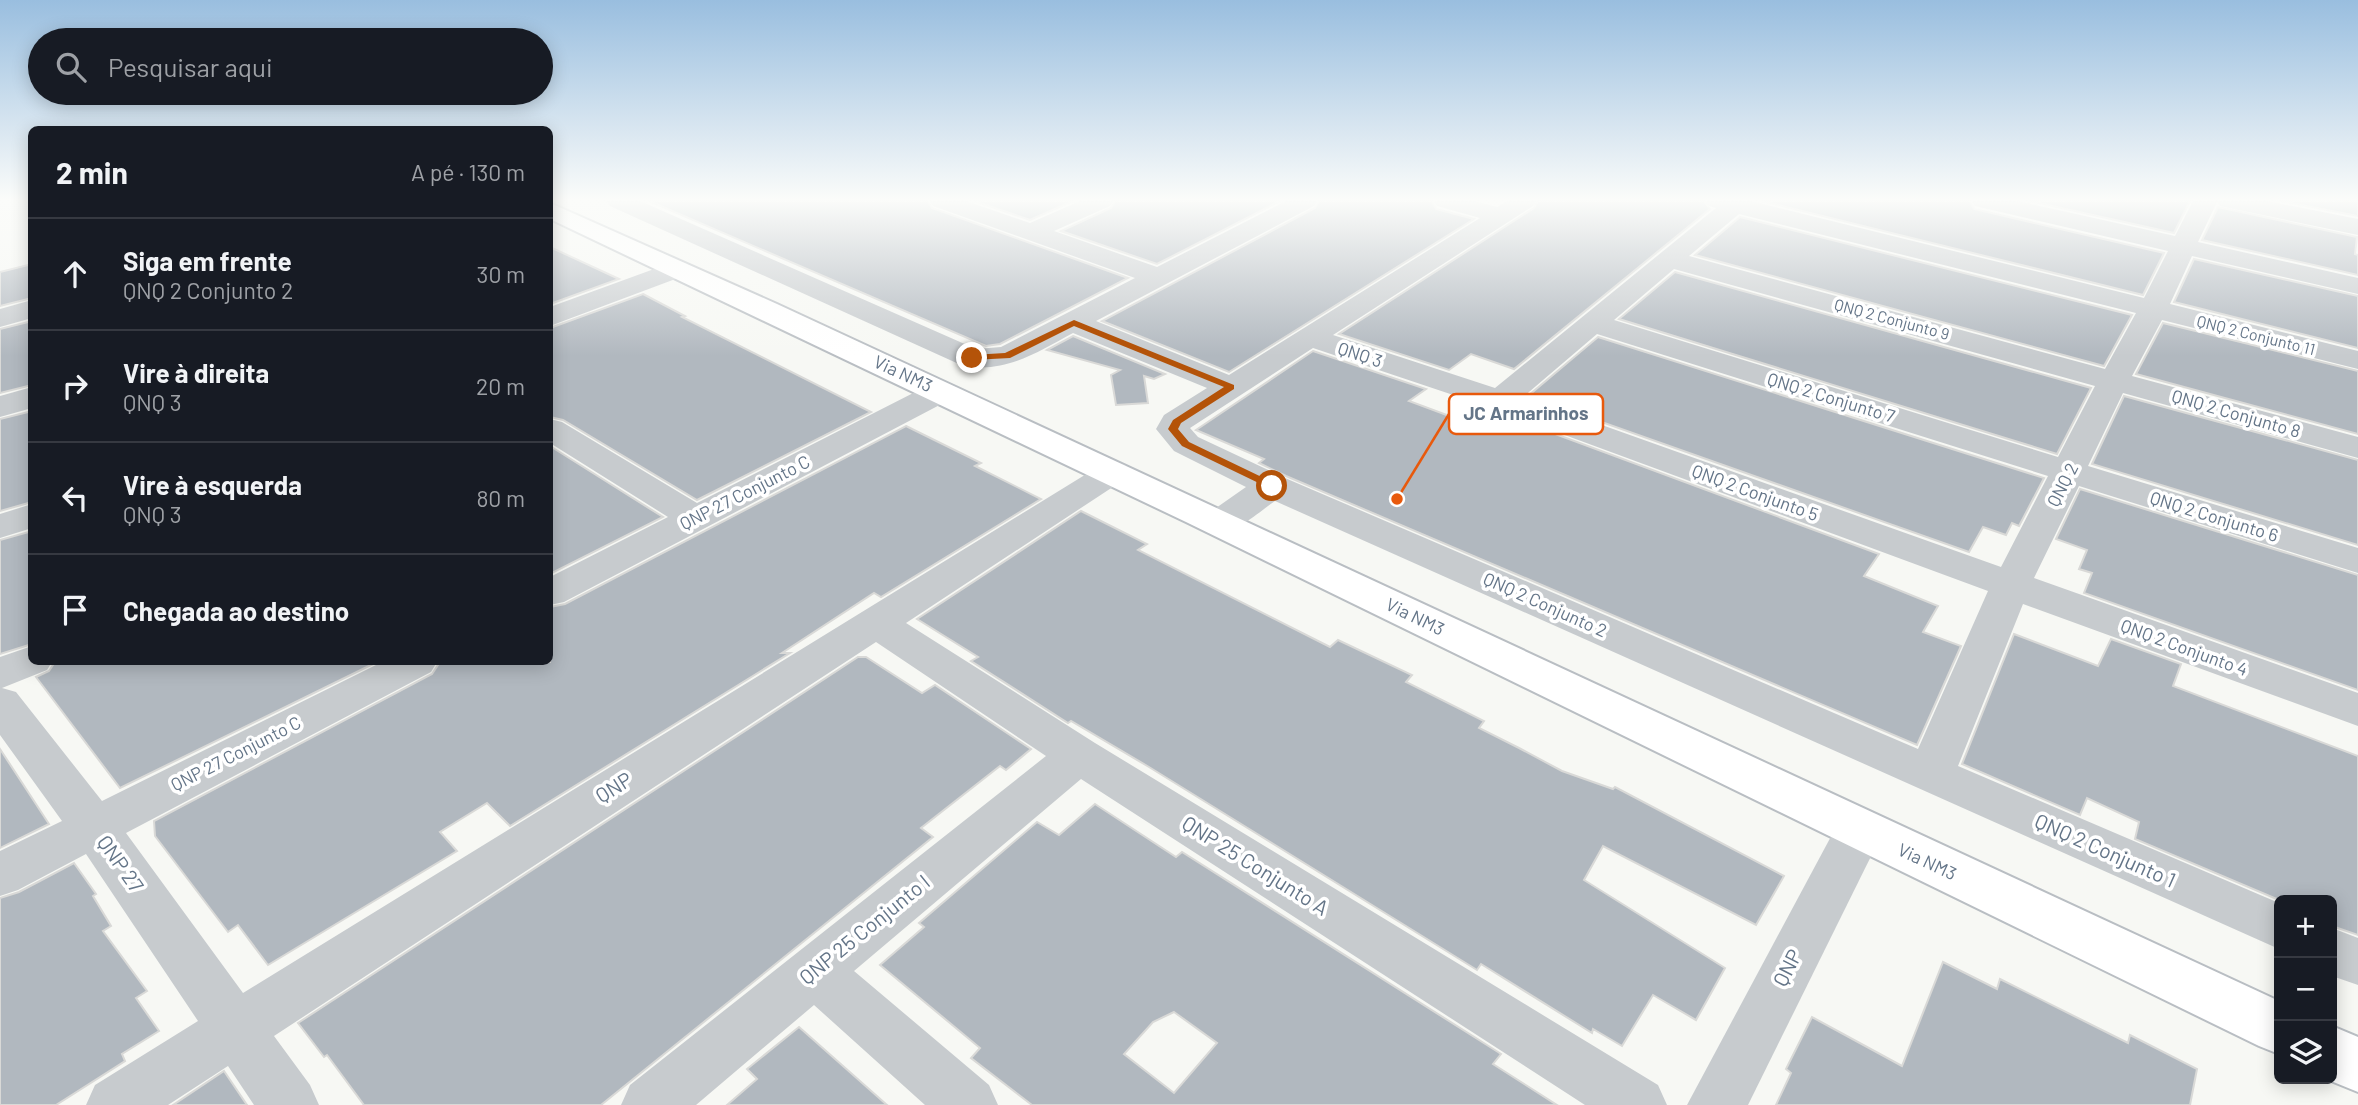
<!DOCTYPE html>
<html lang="pt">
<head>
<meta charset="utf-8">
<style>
  :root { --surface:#171b24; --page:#20242c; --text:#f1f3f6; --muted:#9ea1a6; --line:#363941 }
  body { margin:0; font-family:Barlow,sans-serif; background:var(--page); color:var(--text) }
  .controls { position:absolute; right:21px; bottom:21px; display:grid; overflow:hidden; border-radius:10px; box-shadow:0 4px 18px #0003 }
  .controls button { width:63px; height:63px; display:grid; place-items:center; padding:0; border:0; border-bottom:2px solid var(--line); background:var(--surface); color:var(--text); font:35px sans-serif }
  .stop { position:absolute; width:21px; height:21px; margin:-16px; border:5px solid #b45309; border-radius:50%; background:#fff }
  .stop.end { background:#b45309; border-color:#fff; box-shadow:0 2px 7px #0008 }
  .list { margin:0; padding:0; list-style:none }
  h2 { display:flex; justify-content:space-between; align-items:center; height:91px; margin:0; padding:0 28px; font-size:30px }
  h2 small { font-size:23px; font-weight:400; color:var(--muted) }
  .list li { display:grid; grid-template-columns:46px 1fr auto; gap:21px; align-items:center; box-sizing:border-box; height:112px; padding:0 28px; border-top:2px solid var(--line) }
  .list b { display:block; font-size:26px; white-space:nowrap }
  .list p { margin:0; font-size:23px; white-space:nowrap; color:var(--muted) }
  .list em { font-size:23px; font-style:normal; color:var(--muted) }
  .icon { flex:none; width:38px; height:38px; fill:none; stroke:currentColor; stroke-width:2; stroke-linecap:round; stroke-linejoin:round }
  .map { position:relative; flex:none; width:2358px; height:1105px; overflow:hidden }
  .search { position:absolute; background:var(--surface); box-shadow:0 4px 18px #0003; left:28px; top:28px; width:525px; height:77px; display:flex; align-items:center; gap:18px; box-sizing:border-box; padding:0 24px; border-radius:38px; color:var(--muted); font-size:26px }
  .panel { position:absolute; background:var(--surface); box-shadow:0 4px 18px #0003; left:28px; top:126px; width:525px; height:539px; border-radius:10px }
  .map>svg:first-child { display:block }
  .building { fill:#b1b8bf; stroke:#d9d9d7; stroke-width:2; fill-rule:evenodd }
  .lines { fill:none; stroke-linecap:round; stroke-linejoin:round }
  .secondary-casing { stroke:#b9bec3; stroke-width:4 }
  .minor { fill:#c7cbce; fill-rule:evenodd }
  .secondary { fill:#fff; fill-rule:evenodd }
  .route { fill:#b45309 }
  .labels { text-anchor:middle; stroke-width:7; stroke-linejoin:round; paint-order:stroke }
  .far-street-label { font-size:16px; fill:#647588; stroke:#fff }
  .street-label { font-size:18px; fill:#647588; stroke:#fff }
  .near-street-label { font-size:21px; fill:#647588; stroke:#fff }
  .leader { fill:none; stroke:#e8590c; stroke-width:2.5 }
  .callout-dot { fill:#e8590c; stroke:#fff; stroke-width:2.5 }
  .callout { fill:#fff; stroke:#e8590c; stroke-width:2.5 }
  .callout-label { font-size:19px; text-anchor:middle; font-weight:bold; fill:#647588 }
</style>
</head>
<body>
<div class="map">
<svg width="2358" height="1105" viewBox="0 0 2358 1105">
  <rect width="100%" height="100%" fill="#f7f8f4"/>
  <g class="building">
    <path d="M 649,201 L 928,201 L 932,208 L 1128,278 L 1000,344 L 986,346 Z"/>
    <path d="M 974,201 L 1073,201 L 1030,220 Z"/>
    <path d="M 1115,201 L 1280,201 L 1157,264 L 1061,231 L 1111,208 Z"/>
    <path d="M 1319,201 L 1432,201 L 1436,209 L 1474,219 L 1229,372 L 1102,321 L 1315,208 Z"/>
    <path d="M 1538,201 L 1704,201 L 1710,209 L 1514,369 L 1471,354 L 1449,370 L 1339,334 L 1534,208 Z"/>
    <path d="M 1762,201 L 1970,201 L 1974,209 L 2164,253 L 2143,295 Z"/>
    <path d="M 2030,201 L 2190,201 L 2174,233 Z"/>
    <path d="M 2281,201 L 2358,201 L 2358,216 Z"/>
    <path d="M 2218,207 L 2357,237 L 2355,254 L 2358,255 L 2358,275 L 2202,240 Z"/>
    <path d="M 1740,217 L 2132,315 L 2104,366 L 1695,255 Z"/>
    <path d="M 550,247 L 619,279 L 550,304 Z"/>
    <path d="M 2194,259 L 2358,296 L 2358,348 L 2174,302 Z"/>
    <path d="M 32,264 L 32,298 L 0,306 L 0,272 Z"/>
    <path d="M 1675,272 L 2091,388 L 2057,454 L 1619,319 Z"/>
    <path d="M 643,294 L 685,316 L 682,317 L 871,412 L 697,500 L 563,420 L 550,417 L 550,328 Z"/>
    <path d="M 32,321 L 32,385 L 0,393 L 0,329 Z"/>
    <path d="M 2163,323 L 2358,371 L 2358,434 L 2136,374 Z"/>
    <path d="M 1073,336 L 1165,374 L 1154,379 L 1144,376 L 1148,403 L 1116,405 L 1111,375 L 1120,370 L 1047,350 Z"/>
    <path d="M 1598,337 L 2044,478 L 2019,526 L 2012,523 L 2006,535 L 1983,527 L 1969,552 L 1528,396 Z"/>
    <path d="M 1313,351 L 1426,389 L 1409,401 L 1487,430 L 1504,415 L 1879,554 L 1864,576 L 1938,606 L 1923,632 L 1961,646 L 1917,745 L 1286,476 L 1259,463 L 1264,459 L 1196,430 Z"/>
    <path d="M 2124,396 L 2358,460 L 2358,545 L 2092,464 Z"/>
    <path d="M 32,411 L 32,502 L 0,511 L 0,419 Z"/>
    <path d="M 906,426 L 981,463 L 975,466 L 1041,499 L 881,597 L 874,593 L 782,653 L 790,653 L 510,826 L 487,803 L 440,832 L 457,851 L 268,965 L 238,925 L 228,932 L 155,836 L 154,821 L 432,674 L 440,662 L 550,662 L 550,607 L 565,604 Z"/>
    <path d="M 550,446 L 663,517 L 550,574 Z"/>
    <path d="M 2080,489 L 2358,575 L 2358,690 L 2084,593 L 2092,573 L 2079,569 L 2087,550 L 2056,539 Z"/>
    <path d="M 1081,511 L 1147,544 L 1138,550 L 1330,647 L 1338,640 L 1412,675 L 1406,682 L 1484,721 L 1479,728 L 1519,748 L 1562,771 L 1613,789 L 1615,787 L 1784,876 L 1756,925 L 1603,846 L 1584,880 L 1725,968 L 1696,1020 L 1653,995 L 1622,1046 L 1593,1029 L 1592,1033 L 1481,964 L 1477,970 L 1149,767 L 1071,721 L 1068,723 L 971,661 L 978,657 L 917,619 Z"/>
    <path d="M 32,531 L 32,644 L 0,654 L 0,540 Z"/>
    <path d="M 2014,634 L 2098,666 L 2111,639 L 2181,664 L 2173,686 L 2358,756 L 2358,935 L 2332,926 L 2332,900 L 2279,900 L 2135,839 L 2139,822 L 2087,798 L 2080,815 L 1962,764 Z"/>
    <path d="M 858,657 L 866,657 L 922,693 L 935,685 L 1031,749 L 1006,770 L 1000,766 L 921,828 L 933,837 L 601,1105 L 364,1105 L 327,1055 L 324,1057 L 298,1023 Z"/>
    <path d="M 55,662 L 377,662 L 120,788 L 36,677 L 49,671 Z"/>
    <path d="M 0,749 L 49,824 L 0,848 Z"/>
    <path d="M 1095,804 L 1176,857 L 1182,852 L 1498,1052 L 1501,1054 L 1493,1064 L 1557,1105 L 1032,1105 L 971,1058 L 980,1048 L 880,965 L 924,927 L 919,923 L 1037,822 L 1059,835 ZM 1174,1012 L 1217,1043 L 1174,1093 L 1124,1054 L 1153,1022 Z"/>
    <path d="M 74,863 L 96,894 L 93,896 L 111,926 L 103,931 L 147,991 L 136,998 L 159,1031 L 122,1054 L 125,1061 L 56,1105 L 0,1105 L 0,898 L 19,892 Z"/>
    <path d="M 1943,962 L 1997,989 L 2000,979 L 2128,1043 L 2130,1035 L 2197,1069 L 2190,1105 L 1776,1105 L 1791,1073 L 1786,1069 L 1812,1017 L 1902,1066 Z"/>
    <path d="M 799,1027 L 887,1105 L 727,1105 L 757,1079 L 747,1069 Z"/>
    <path d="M 224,1071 L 247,1105 L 173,1105 Z"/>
  </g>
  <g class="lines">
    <g class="secondary-casing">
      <g id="secondary">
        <path d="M 550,203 L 777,304 L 2279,1001 L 2279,1054 L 2259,1046 L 1186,522 L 550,219 Z"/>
        <path d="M 2332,1026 L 2358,1037 L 2358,1092 L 2326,1079 L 2332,1079 Z"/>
      </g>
    </g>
    <g class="minor">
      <path d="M 607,201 L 640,201 L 976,349 L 1001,347 L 1135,278 L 933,206 L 930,201 L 966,201 L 1030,223 L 1080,201 L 1113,201 L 1110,206 L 1054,231 L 1157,267 L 1286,201 L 1317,201 L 1314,206 L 1096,321 L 1229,375 L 1480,218 L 1437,206 L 1434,201 L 1474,201 L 1497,207 L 1507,201 L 1536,201 L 1533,206 L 1333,335 L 1495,388 L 1716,208 L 1709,206 L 1706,201 L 1751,201 L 2144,298 L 2168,251 L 1975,206 L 1972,201 L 2017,201 L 2175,236 L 2193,201 L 2267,201 L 2358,219 L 2358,235 L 2229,208 L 2220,206 L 2217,202 L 2198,242 L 2358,278 L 2358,294 L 2192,256 L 2170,304 L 2358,351 L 2358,369 L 2162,320 L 2132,376 L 2358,437 L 2358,458 L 2123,393 L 2088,466 L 2358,548 L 2358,573 L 2079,486 L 2034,578 L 2358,693 L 2358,726 L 2023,604 L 1958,766 L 2279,903 L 2279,949 L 1275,501 C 1253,516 1233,538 1206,531 L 1200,523 L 1206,515 L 1246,487 L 1174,451 L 1156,429 L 1164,415 L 1207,388 L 1073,333 C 1038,352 1003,375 961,365 L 610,206 ZM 1739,214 L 2136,313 L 2105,369 L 1689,256 ZM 1674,269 L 2095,386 L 2058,457 L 1614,320 ZM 1597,334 L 2048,476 L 2001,567 L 1523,397 ZM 1313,348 L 1489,407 L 1988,591 L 1918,749 L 1285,478 L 1198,437 L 1190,428 Z"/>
      <path d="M 676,261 L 686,263 L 690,269 L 686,275 L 550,326 L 550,307 Z"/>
      <path d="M 32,300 L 32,318 L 0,327 L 0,309 Z"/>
      <path d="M 940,382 L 951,385 L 956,392 L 951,399 L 564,602 L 550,605 L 550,577 L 668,517 L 550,443 L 550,419 L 562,422 L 697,503 L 929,385 Z"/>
      <path d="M 32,387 L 32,408 L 0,417 L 0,396 Z"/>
      <path d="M 1113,461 L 1125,465 L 1131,472 L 1125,479 L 906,623 L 1095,743 L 1658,1085 L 1667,1105 L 1585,1105 L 1081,779 L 854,971 L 989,1085 L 998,1105 L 925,1105 L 814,1005 L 696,1105 L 621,1105 L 630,1085 L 1046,756 L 876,642 L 274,1036 L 310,1085 L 319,1105 L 254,1105 L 228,1066 L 168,1105 L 86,1105 L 95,1085 L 198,1021 L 86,854 L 18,890 L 0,896 L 0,851 L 62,821 L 0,735 L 0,657 L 32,646 L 32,662 L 52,662 L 47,670 L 2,688 L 16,692 L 102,801 L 382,662 L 437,662 L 431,672 L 126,833 L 243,993 L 1101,465 Z"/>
      <path d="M 32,504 L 32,528 L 0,538 L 0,514 Z"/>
      <path d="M 1859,811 L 1876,816 L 1884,830 L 1748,1105 L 1687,1105 L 1842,816 Z"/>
      <path d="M 2332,928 L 2358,938 L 2358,985 L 2332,976 Z"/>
    </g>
    <use href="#secondary" class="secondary"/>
  </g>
  <linearGradient id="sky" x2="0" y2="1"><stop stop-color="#99bedf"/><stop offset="0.56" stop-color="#fbfcfa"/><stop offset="1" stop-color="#fbfcfa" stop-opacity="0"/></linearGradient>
  <rect width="2358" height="356" fill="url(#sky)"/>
  <path class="route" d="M 1074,320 L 1234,385 L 1234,389 L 1181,423 L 1178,429 L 1189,442 L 1276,484 L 1276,488 L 1269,488 L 1182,446 L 1168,429 L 1173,420 L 1224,387 L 1074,326 L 1010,358 L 972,360 L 968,358 L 972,355 L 1005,353 Z"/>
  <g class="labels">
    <g class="far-street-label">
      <text transform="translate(1892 319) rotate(15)" y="6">QNQ 2 Conjunto 9</text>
      <text transform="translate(2256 335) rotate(14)" y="6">QNQ 2 Conjunto 11</text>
    </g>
    <g class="street-label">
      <text transform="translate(1360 355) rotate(18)" y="6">QNQ 3</text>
      <text transform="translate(903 374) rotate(25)" y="6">Via NM3</text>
      <text transform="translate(1831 398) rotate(17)" y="6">QNQ 2 Conjunto 7</text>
      <text transform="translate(2236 414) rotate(16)" y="6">QNQ 2 Conjunto 8</text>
      <text transform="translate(2063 485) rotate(-63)" y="6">QNQ 2</text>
      <text transform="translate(745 493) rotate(-27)" y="6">QNP 27 Conjunto C</text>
      <text transform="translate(1755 493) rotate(20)" y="6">QNQ 2 Conjunto 5</text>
      <text transform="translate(2214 517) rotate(17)" y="6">QNQ 2 Conjunto 6</text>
      <text transform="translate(1545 605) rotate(24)" y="6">QNQ 2 Conjunto 2</text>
      <text transform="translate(1415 617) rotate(26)" y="6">Via NM3</text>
      <text transform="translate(2184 648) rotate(20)" y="6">QNQ 2 Conjunto 4</text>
      <text transform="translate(236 754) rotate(-27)" y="6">QNP 27 Conjunto C</text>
      <text transform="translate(1927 862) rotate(25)" y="6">Via NM3</text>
    </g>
    <g class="near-street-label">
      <text transform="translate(614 788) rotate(-32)" y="7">QNP</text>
      <text transform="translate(2105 851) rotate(24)" y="7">QNQ 2 Conjunto 1</text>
      <text transform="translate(120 864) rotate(55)" y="7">QNP 27</text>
      <text transform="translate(1255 866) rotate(32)" y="7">QNP 25 Conjunto A</text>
      <text transform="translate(865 930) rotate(-39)" y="7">QNP 25 Conjunto I</text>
      <text transform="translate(1788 968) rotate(-63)" y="7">QNP</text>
    </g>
  </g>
  <path class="leader" d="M1397 499L1449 414"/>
  <circle class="callout-dot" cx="1397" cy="499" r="7"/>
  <rect class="callout" x="1449" y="394" width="154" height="40" rx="7"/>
  <g class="callout-label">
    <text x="1526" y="420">JC Armarinhos</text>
  </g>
</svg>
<div class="controls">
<button>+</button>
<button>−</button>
<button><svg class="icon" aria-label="layers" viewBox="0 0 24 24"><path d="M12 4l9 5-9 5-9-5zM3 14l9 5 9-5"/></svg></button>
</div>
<div class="stop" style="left:1272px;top:486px"></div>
<div class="stop end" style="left:972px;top:358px"></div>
<div class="search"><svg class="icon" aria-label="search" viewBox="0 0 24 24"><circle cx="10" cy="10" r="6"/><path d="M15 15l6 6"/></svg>Pesquisar aqui</div>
<section class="panel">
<h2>2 min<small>A pé · 130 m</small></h2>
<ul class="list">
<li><svg class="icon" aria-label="ahead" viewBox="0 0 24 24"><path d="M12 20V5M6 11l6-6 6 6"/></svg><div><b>Siga em frente</b><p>QNQ 2 Conjunto 2</p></div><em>30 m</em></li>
<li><svg class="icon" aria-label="right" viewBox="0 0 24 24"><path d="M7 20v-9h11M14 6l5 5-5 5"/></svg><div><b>Vire à direita</b><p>QNQ 3</p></div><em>20 m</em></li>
<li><svg class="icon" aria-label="left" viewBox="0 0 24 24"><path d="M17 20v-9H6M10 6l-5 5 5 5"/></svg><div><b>Vire à esquerda</b><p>QNQ 3</p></div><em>80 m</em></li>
<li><svg class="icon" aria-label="arrive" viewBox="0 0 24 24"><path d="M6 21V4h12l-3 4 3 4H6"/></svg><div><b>Chegada ao destino</b></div></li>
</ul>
</section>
</div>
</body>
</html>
